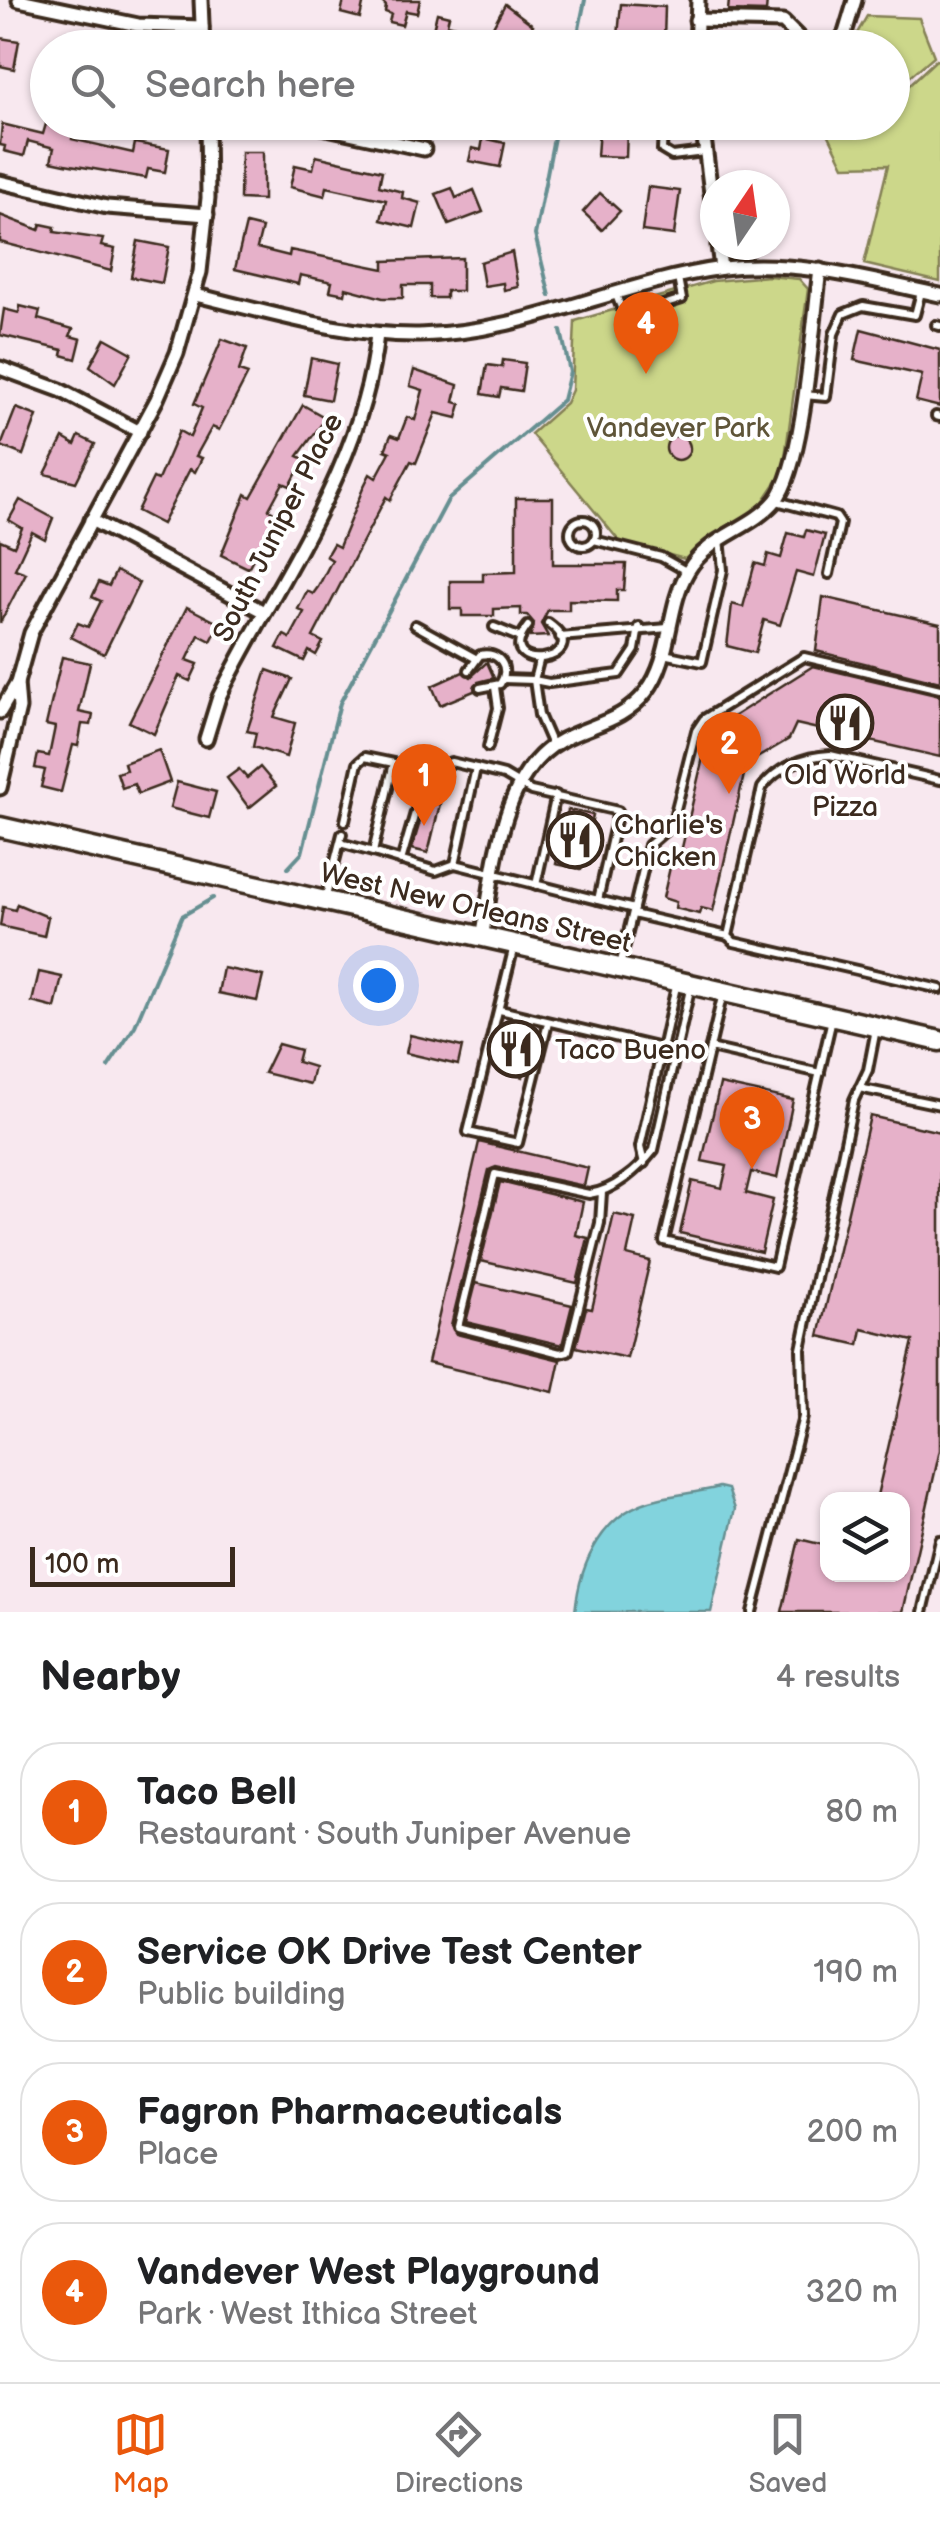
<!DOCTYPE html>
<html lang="en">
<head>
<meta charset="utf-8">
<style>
  :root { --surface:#fff; --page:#f6f6f6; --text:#202124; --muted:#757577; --line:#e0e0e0; --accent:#ea580c }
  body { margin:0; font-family:"Balsamiq Sans",sans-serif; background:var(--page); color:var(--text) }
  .controls { position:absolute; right:30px; bottom:30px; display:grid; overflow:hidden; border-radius:20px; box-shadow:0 2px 8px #0004 }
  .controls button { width:90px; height:90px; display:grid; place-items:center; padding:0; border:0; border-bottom:2px solid var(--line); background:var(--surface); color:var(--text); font:50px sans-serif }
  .compass { position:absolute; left:700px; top:170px; width:90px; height:90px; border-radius:50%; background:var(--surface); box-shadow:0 2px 8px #0004; rotate:13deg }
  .scale { position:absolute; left:30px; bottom:25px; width:205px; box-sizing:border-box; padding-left:10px; border:5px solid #3b2a1e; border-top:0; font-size:28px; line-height:35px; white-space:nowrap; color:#3b2a1e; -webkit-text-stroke:8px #fff; paint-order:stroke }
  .you { position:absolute; left:378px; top:985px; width:35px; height:35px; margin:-25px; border:8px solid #fff; border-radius:50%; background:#1a73e8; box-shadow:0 0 0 15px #1a73e833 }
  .badge { display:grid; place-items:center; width:65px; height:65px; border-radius:50%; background:var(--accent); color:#fff; font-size:32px; font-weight:700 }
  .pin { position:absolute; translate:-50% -82px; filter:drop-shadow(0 2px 5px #0008) }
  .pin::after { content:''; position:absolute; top:52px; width:35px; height:30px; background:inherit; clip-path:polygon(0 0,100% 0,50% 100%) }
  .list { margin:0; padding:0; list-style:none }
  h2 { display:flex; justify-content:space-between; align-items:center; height:130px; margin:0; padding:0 40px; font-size:42px }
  h2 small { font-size:32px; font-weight:400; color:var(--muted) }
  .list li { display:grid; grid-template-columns:65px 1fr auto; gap:30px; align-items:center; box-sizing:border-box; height:140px; margin:0 20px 20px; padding:0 20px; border:2px solid var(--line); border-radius:40px }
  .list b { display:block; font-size:38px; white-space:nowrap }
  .list p { margin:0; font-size:32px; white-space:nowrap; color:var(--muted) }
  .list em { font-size:32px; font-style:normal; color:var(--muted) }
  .icon { flex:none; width:55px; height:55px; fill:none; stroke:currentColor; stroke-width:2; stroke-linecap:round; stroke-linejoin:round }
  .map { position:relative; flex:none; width:940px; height:1612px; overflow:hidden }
  .search { position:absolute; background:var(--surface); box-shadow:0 2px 8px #0004; left:30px; right:30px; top:30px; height:110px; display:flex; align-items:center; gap:25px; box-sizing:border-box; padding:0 35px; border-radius:55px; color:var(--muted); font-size:38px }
  .sheet { height:770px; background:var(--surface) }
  nav { display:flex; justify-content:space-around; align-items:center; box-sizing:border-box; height:140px; border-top:2px solid var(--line); background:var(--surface); font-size:28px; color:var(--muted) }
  nav a { display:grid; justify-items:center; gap:5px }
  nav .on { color:var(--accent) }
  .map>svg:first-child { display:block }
  .green { fill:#ccd78a; stroke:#848054; stroke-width:2.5 }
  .water { fill:#82d3dd; stroke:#668f91; stroke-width:2.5 }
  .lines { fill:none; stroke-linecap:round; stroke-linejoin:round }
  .stream { stroke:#668f91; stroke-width:4 }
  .building { fill:#e6b1c9; stroke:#3b2a1e; stroke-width:2.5 }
  .service-casing { stroke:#3b2a1e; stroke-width:14 }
  .minor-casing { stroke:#3b2a1e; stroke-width:19 }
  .secondary-casing { stroke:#3b2a1e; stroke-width:25 }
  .service { stroke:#fff; stroke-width:6 }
  .minor { stroke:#fff; stroke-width:11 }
  .secondary { stroke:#fff; stroke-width:18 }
  .labels { text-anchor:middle; stroke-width:8; stroke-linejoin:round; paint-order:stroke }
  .park-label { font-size:28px; fill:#5f5539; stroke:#fff }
  .street-label { font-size:28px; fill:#3b2a1e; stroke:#fff }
  .poi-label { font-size:28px; fill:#3b2a1e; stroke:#fff; text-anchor:start }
</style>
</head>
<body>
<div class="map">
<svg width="940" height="1612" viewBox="0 0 940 1612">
  <rect width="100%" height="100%" fill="#f8e8ef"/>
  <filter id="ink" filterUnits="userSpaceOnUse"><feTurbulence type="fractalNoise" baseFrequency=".01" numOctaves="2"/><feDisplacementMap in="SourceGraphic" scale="20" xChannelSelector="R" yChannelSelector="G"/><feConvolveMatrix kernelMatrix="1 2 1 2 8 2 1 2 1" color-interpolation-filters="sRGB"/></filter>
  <g filter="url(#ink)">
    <g class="green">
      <path d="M 867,16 L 919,18 L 934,56 L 893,91 L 892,48 L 849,47 Z"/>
      <path d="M 936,60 L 940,61 L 940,282 L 864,264 L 888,165 L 844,166 L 823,123 L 892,122 L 893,100 L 903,102 L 906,88 Z"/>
      <path d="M 769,276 L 799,279 L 808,289 L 783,472 L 758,509 L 711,535 L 685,559 L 620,542 L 531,434 L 566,403 L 572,390 L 575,321 L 713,281 Z"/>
    </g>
    <path class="water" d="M 719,1487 L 728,1489 L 735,1509 L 711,1612 L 575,1612 C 580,1562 603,1511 657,1499 C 677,1494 698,1493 719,1487 Z"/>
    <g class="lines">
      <g class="stream">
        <path d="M 575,48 L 585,0"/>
        <path d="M 550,296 L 535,235 L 557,122"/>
        <path d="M 288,868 L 302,853 L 340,703 L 448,500 L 563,400 L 570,372 L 561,331"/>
        <path d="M 108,1067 L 135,1026 L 182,916 L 213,898"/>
      </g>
    </g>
    <g class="building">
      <path d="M 344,0 L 364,0 L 360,18 L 341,13 Z"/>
      <path d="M 380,0 L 420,0 L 417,13 L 406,11 L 402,25 L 389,22 L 391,14 L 385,12 L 386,6 Z"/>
      <path d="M 729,0 L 767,0 L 766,12 L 728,11 Z"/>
      <path d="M 505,4 L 533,25 L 517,48 L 507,48 L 489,34 Z"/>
      <path d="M 621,4 L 665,7 L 664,40 L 618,36 Z"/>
      <path d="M 437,13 L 449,16 L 447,24 L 460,27 L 455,48 L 430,42 Z"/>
      <path d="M 0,38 L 19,41 L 14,69 L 0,66 Z"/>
      <path d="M 2,124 L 43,134 L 46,124 L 73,131 L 72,139 L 133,153 L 135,143 L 169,149 L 165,172 L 148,169 L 146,178 L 65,164 L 51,161 L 54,148 L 28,141 L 24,156 L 4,151 L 5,146 L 0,145 Z"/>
      <path d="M 599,129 L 627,130 L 626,157 L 597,156 Z"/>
      <path d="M 483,138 L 505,143 L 500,167 L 469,161 L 472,148 L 481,150 Z"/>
      <path d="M 241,152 L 263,152 L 263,200 L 240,199 Z"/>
      <path d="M 316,156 L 382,171 L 379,186 L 403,192 L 402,198 L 420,203 L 414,228 L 381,220 L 386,200 L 327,187 L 325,196 L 290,187 L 295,165 L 313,169 Z"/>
      <path d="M 648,187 L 680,191 L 674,235 L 642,231 Z"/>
      <path d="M 452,188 L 456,198 L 474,190 L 483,212 L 449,225 L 436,194 Z"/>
      <path d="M 600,193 L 620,211 L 602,230 L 583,212 Z"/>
      <path d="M 0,215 L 39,230 L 41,224 L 55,227 L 54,232 L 103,239 L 101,246 L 115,249 L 111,271 L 0,242 Z"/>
      <path d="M 246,224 L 262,228 L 257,248 L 289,256 L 290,250 L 384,269 L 384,261 L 462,258 L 462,291 L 446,291 L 446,298 L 430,298 L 430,285 L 403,285 L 403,298 L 383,298 L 346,288 L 345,294 L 330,291 L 332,282 L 300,275 L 298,284 L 235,269 Z"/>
      <path d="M 138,241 L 169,247 L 162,283 L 131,277 Z"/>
      <path d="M 512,252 L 518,287 L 504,290 L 503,283 L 484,286 L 480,262 Z"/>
      <path d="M 20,306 L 40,311 L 38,319 L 73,329 L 70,336 L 81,339 L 76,359 L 62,355 L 63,350 L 0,335 L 4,309 L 19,313 Z"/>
      <path d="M 861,329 L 940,350 L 940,407 L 916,401 L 922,375 L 854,360 Z"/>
      <path d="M 105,338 L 132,353 L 115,384 L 90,366 Z"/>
      <path d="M 222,339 L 247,348 L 239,371 L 248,374 L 219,430 L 212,427 L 196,456 L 202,458 L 195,472 L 190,469 L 162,524 L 137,511 L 153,478 L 158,480 L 179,431 L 190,437 L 202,408 L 194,404 Z"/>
      <path d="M 311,358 L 337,364 L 330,400 L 304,395 Z"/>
      <path d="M 503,360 L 525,363 L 521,391 L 501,388 L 499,397 L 482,394 L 487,365 L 502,367 Z"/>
      <path d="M 414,370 L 458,385 L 454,402 L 461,404 L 457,418 L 436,413 L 416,463 L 411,461 L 390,500 L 386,497 L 313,637 L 323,642 L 316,655 L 309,651 L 304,661 L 277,648 L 284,635 L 290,638 L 304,612 L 298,609 L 307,591 L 313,594 L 318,587 L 332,560 L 326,556 L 333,544 L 339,547 L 364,486 L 370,474 L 376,478 L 390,452 L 385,450 L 391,435 L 399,438 L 407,417 L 415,420 L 423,390 L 410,386 Z"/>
      <path d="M 303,405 L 326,418 L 298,456 L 304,459 L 290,486 L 283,483 L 269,509 L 277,514 L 248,568 L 221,555 L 246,494 L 251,497 Z"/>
      <path d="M 16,408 L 37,416 L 23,455 L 1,446 Z"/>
      <path d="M 79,436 L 95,444 L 76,482 L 45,474 L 63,438 L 75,445 Z"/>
      <circle cx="678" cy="448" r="12"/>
      <path d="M 516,498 L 553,498 L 553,564 L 626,564 L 624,590 L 617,590 L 617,601 L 569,600 L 569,610 L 548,610 L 541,624 L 548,636 L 530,637 L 534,623 L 527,615 L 521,615 L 521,608 L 494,609 L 494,616 L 462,616 L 462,609 L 450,609 L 450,581 L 483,581 L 483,573 L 516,572 Z"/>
      <path d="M 20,500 L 53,518 L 45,539 L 32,532 L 15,569 L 26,573 L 0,623 L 0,540 L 14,546 L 22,528 L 9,520 Z"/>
      <path d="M 806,530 L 825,535 L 814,577 L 796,572 L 780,625 L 764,620 L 755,653 L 727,646 L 732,604 L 743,607 L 755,563 L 765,566 L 768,554 L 781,558 L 788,533 L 804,537 Z"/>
      <path d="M 116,571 L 139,583 L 104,654 L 71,637 L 78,623 L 88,627 L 101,601 L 92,597 L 99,582 L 109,586 Z"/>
      <path d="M 823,597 L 940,624 L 940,682 L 816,651 Z"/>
      <path d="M 187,607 L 220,624 L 211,641 L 199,635 L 187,660 L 198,664 L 190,681 L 179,676 L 154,734 L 129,722 Z"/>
      <path d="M 62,657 L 90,663 L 79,712 L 93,715 L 91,725 L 82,724 L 78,746 L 73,745 L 61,792 L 41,787 L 45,770 L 35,768 L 38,754 L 49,756 L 55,727 L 46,725 Z"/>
      <path d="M 487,662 L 494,678 L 478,682 L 474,691 L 440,705 L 432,686 L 463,672 L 471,677 Z"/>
      <path d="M 813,666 L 940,696 L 940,757 L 796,724 L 789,739 L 757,758 L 748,757 L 713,911 L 701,908 L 699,914 L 675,908 L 676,902 L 663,898 L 674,850 L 681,852 L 709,732 Z"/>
      <path d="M 267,670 L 292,679 L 274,717 L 295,723 L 286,757 L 253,747 L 256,733 L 247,731 Z"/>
      <path d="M 159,750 L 170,782 L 138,794 L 134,784 L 122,788 L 117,773 L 126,770 L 124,763 Z"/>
      <path d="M 260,767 L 276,786 L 249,808 L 227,778 L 239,769 L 247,778 Z"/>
      <path d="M 177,782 L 216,792 L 209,818 L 170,808 Z"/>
      <path d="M 426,801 L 440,804 L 428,853 L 412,849 Z"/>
      <path d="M 568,810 L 593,815 L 581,869 L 556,864 Z"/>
      <path d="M 17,904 L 48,917 L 44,936 L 0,926 L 3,907 L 15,910 Z"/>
      <path d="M 223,968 L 263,976 L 257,1001 L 218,993 Z"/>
      <path d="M 39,972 L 62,977 L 55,1008 L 32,1002 Z"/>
      <path d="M 509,1022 L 535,1028 L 523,1077 L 498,1071 Z"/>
      <path d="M 410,1035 L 462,1047 L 458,1065 L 406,1053 Z"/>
      <path d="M 278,1044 L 300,1050 L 297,1062 L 314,1067 L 310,1084 L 264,1073 Z"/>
      <path d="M 720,1084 L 793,1100 L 777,1178 L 751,1172 L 746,1193 L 773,1200 L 761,1252 L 680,1233 L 692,1181 L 722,1188 L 727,1166 L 702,1161 Z"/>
      <path d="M 870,1116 L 940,1132 L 940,1450 L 903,1612 L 782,1612 L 799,1539 L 828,1546 L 828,1574 L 902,1574 L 902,1500 L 876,1500 L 913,1341 L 862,1329 L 859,1345 L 819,1336 Z"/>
      <path d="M 479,1142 L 588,1168 L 584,1186 L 496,1167 L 489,1170 L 451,1325 L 456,1334 L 560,1360 L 553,1392 L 428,1363 Z"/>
      <path d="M 500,1182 L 583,1202 L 576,1235 L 588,1238 L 577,1283 L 481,1261 Z"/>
      <path d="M 614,1214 L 635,1219 L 627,1255 L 650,1261 L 627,1358 L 576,1347 L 586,1308 L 592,1309 Z"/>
      <path d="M 476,1283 L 572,1305 L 562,1345 L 466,1322 Z"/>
    </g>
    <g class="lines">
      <g class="service-casing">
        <g id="service">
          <path d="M 674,122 L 663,129 L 662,150 L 672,156 L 704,152"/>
          <path d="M 616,295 L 625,317 L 682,299 L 678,278"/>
          <path d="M 936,325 L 940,326"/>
          <path d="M 804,395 L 826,397 L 834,334 L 843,314 L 863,306 L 915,315 L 921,292"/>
          <path d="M 936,416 L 940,417"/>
          <path d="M 777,501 L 836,517 L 840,523 L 829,574"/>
          <circle cx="583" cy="533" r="13"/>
          <path d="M 594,540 L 661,557 L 686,571"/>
          <path d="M 415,625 L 475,658"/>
          <path d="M 528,626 C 488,677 602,661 548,623"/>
          <path d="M 494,627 L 521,638"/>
          <path d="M 560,637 L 668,628"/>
          <path d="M 664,654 L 702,662 L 723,570 L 720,538"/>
          <path d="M 469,670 L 480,655 C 499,651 511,667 500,684 L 480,688"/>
          <path d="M 503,679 L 534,680 L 539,661"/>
          <path d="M 552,745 L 539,715 L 534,680 L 549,683 L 619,674 L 635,650 L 639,627"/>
          <path d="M 488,747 L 498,708 L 495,687"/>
          <path d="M 476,768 L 504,775 L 531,791 L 618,811 L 598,900 L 455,864 Z"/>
          <path d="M 940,780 L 830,755 C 804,756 777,767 762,788 L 728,936 L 734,942 L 940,989"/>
          <path d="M 340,843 L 373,852 L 394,763 L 365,757 L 358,763 L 345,821"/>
          <path d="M 373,852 L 436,871 L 455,864"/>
          <path d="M 401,861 L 426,775 L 451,762 L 476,768"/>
          <path d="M 536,885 L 556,795"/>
          <path d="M 325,900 L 342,834"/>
          <path d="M 598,900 L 634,909"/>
          <path d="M 633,914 L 728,936"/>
          <path d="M 514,946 L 468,1132 L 518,1143 L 548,1023"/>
          <path d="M 620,966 L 649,845 L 672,825 L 696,731 L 704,719 L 804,657 L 940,689"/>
          <path d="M 723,993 L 664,1241 L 775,1267 L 832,1019"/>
          <path d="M 500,1010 L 678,1052"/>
          <path d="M 710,1048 L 820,1073"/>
          <path d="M 859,1088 L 940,1105"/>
          <path d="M 644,1163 L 640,1147 L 677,982"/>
          <path d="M 602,1192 L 600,1223 L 568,1351 L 560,1353 L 458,1327 L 495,1174 L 589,1194 C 614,1191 639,1169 654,1150 L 691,985"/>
          <path d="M 752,1612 L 803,1417 L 801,1349 L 854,1100 L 868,1070 L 876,1029"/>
          <path d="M 923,1612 L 940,1540"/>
        </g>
      </g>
      <g class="minor-casing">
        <g id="minor">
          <path d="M 19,0 L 138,25 L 202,27"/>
          <path d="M 201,0 L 203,48"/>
          <path d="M 696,20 L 783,22 L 809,48"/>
          <path d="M 696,48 L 698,0"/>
          <path d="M 835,48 L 845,33 L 855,0"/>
          <path d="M 299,122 L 424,149"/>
          <path d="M 702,122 L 715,225"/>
          <path d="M 207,123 L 245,122"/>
          <path d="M 0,182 L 107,207 L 207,215"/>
          <path d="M 718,245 L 721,268"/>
          <path d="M 195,295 C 269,312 343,336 419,335 C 526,333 619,282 723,268 C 796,259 869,280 940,295"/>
          <path d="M 0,368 L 60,390 L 140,432"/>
          <path d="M 91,520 L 264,612"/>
          <path d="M 0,712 L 17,683 L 31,633 L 157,399 L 177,353 L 200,272 L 208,198 L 207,122"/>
          <path d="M 206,739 L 219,697 C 277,580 364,466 377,334"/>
          <path d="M 0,788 L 19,708 L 17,683"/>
          <path d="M 482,937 C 495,874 498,774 562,740 C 592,724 624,721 646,692 C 673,657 666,608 688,571 C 709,535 751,530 776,500 C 804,465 813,321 820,270"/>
        </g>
      </g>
      <g class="secondary-casing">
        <path id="secondary" d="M 0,827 L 940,1041"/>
      </g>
      <use href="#service" class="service"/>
      <use href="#minor" class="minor"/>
      <use href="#secondary" class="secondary"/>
    </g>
  </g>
  <defs>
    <g id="restaurant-ring" transform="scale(2.875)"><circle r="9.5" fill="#fff" stroke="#3b2a1e" stroke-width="1.5"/><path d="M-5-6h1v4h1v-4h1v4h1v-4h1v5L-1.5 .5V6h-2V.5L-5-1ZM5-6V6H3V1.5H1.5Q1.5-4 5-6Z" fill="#3b2a1e"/></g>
  </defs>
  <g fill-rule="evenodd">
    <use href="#restaurant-ring" x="845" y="723"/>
    <use href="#restaurant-ring" x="575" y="840"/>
    <use href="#restaurant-ring" x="516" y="1049"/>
  </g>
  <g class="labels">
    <g class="park-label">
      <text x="678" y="437">Vandever Park</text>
    </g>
    <g class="street-label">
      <text transform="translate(277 527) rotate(-63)" y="10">South Juniper Place</text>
      <text transform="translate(476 907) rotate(13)" y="10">West New Orleans Street</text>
    </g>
    <g class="poi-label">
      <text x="845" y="784" text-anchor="middle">Old World<tspan x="845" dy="32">Pizza</tspan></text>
      <text x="614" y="834">Charlie's<tspan x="614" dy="32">Chicken</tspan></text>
      <text x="555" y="1059">Taco Bueno</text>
    </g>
  </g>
</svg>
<div class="controls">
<button><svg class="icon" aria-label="layers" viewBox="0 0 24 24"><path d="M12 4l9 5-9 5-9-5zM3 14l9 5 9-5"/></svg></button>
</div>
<svg class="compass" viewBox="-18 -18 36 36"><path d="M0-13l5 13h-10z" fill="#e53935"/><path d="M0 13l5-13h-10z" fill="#757577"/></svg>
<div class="scale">100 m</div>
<div class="you"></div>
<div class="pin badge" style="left:424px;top:826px">1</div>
<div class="pin badge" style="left:729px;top:794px">2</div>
<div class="pin badge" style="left:752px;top:1169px">3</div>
<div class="pin badge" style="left:646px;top:374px">4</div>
<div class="search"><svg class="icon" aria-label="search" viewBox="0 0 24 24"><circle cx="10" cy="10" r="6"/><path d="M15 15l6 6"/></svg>Search here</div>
</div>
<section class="sheet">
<h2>Nearby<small>4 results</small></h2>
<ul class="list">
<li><span class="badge">1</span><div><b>Taco Bell</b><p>Restaurant · South Juniper Avenue</p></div><em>80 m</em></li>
<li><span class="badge">2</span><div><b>Service OK Drive Test Center</b><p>Public building</p></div><em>190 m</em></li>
<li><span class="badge">3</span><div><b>Fagron Pharmaceuticals</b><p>Place</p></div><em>200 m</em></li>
<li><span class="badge">4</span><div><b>Vandever West Playground</b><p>Park · West Ithica Street</p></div><em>320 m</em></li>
</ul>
</section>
<nav>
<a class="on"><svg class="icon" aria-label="map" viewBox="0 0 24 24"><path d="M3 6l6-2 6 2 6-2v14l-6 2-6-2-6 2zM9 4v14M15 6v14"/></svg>Map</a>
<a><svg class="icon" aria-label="directions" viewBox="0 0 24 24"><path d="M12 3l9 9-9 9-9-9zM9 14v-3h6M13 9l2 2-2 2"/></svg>Directions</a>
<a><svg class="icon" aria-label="saved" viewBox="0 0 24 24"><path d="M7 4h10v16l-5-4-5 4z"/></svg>Saved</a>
</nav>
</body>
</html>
